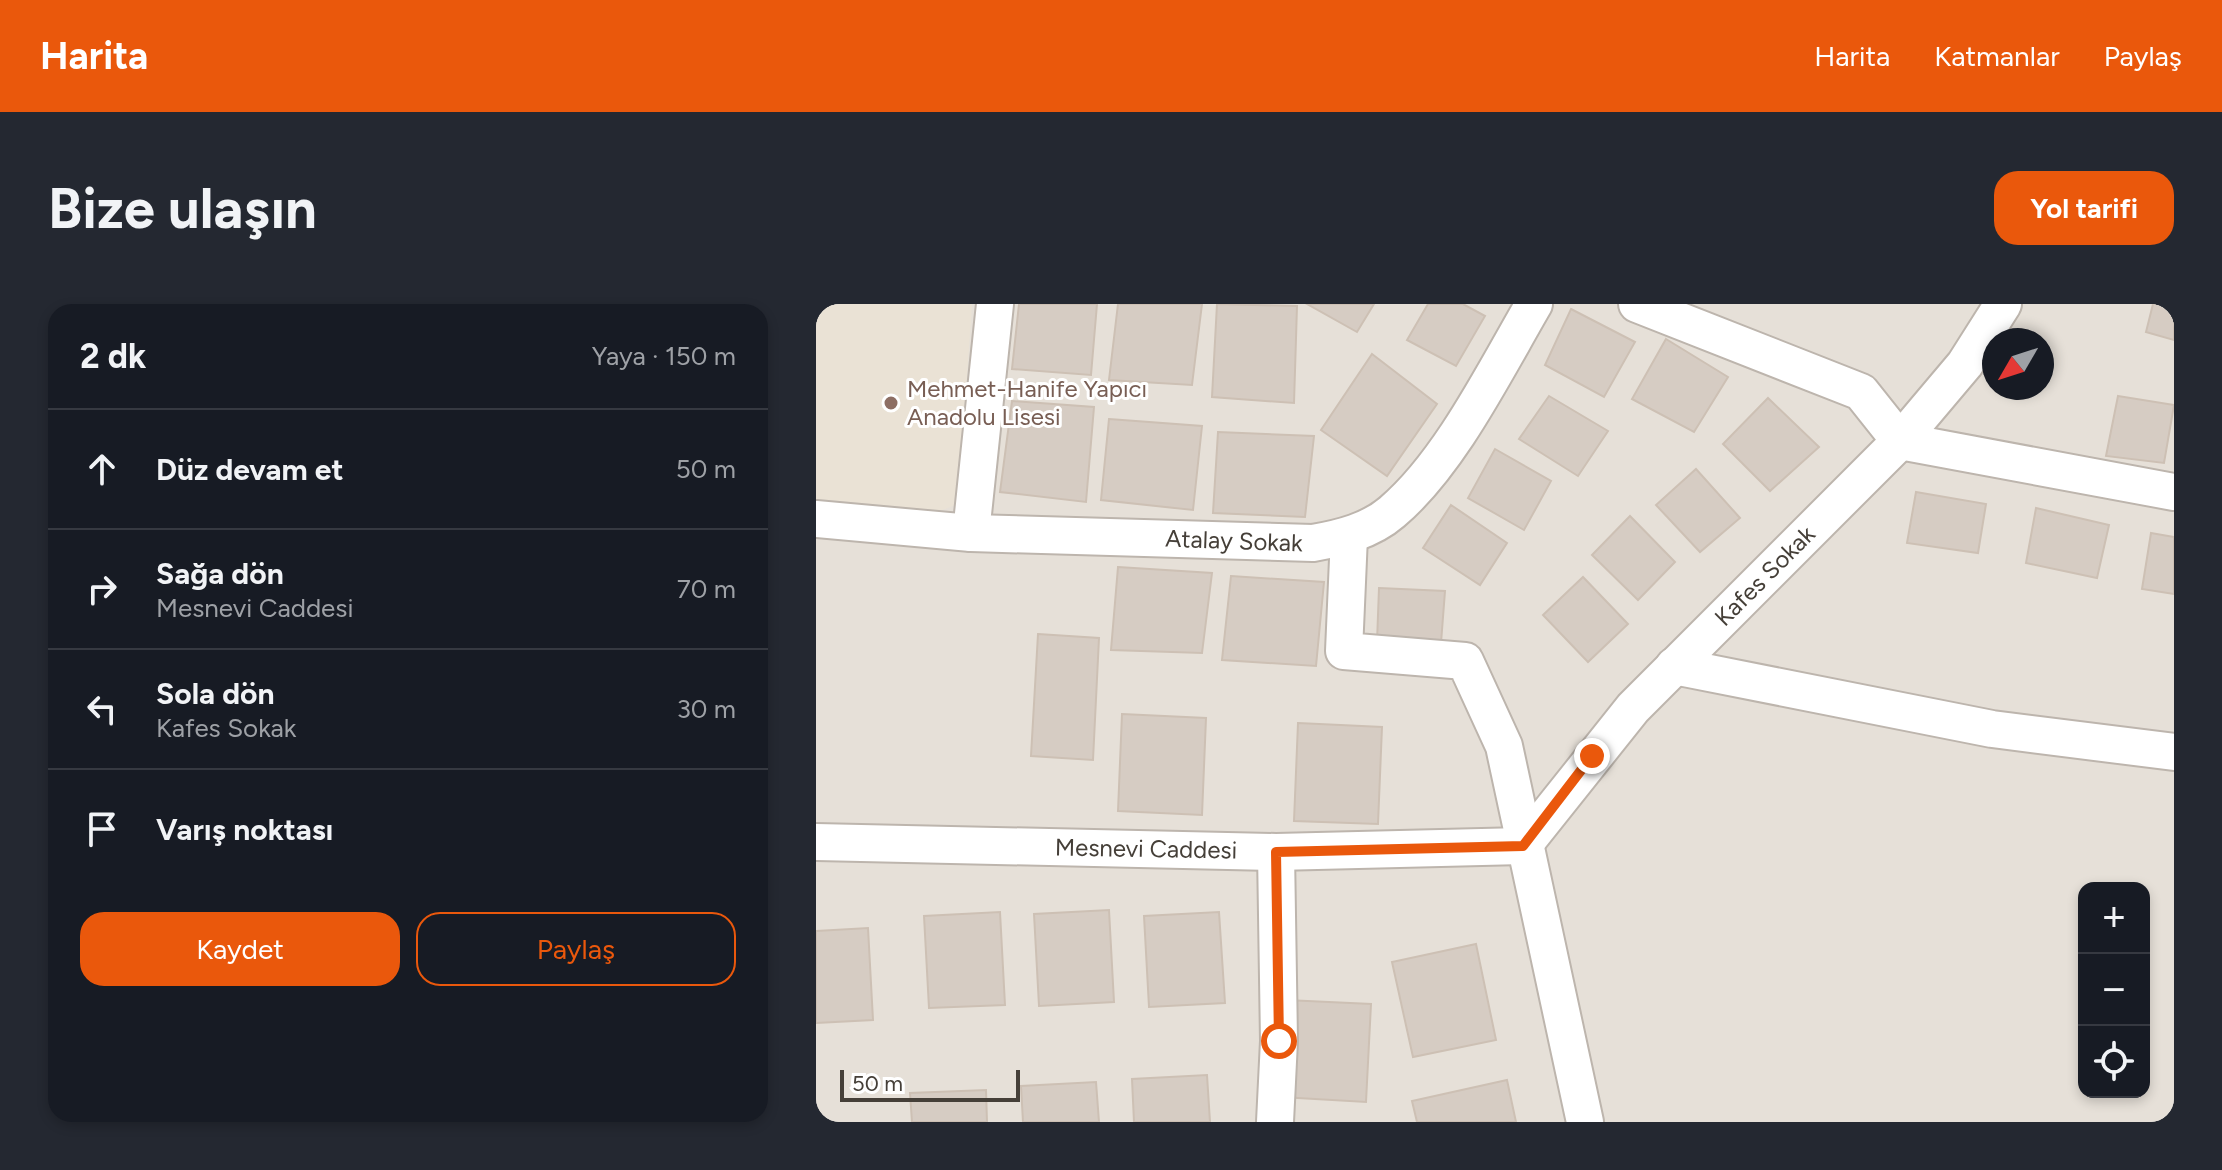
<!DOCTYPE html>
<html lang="tr">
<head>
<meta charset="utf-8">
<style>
  :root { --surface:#171b24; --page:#242831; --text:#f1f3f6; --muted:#9ea1a6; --line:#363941; --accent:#ea580c }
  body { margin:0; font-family:Figtree,sans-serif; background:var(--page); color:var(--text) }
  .controls { position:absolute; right:24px; bottom:24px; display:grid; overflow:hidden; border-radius:16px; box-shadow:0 4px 12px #0003 }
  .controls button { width:72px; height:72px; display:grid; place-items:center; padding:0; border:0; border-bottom:2px solid var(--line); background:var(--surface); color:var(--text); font:40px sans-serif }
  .compass { position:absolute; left:1166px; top:24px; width:72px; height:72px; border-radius:50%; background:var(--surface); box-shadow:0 4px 12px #0003; rotate:231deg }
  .scale { position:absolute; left:24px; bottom:20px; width:180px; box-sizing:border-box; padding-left:8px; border:4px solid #453f38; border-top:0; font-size:22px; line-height:28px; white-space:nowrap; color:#453f38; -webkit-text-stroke:6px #fff; paint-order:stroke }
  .stop { position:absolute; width:24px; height:24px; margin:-18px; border:6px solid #ea580c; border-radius:50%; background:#fff }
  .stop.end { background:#ea580c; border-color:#fff; box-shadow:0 2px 8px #0008 }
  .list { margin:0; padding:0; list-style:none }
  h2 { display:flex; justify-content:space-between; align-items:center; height:104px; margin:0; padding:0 32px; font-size:34px }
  h2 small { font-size:26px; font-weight:400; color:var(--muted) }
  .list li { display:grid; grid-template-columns:52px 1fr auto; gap:24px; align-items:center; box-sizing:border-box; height:120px; padding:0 32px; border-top:2px solid var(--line) }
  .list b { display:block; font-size:30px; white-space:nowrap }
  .list p { margin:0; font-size:26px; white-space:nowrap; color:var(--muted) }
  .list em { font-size:26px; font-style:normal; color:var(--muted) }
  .actions { display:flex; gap:16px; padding:24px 32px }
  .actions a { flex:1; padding:18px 0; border:2px solid var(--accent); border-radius:24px; text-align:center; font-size:28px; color:var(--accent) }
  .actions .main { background:var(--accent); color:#fff }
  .icon { flex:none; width:44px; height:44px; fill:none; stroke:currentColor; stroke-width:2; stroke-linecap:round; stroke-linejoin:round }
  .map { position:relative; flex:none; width:1358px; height:818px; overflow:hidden; border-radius:24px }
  header { display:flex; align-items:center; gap:48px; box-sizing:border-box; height:112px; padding:0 40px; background:var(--accent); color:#fff }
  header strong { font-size:38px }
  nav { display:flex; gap:44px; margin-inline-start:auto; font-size:28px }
  .intro { display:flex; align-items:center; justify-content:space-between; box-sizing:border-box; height:192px; padding:0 48px }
  h1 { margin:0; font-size:56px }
  .button { padding:20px 36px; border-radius:24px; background:var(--accent); color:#fff; font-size:28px; font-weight:700 }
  main { display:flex; gap:48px; padding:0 48px }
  aside { flex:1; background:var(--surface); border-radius:24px; box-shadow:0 4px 12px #0003 }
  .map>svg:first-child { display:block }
  .residential { fill:#e6e0d8; fill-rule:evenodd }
  .education { fill:#eae2d5 }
  .building { fill:#d6ccc3; stroke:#cdc0b4; stroke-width:2 }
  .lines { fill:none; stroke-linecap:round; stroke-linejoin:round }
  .minor-casing { stroke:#bdb5ad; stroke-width:40 }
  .minor { stroke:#fff; stroke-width:36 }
  .route { stroke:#ea580c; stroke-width:10 }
  .education-dot { fill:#8d6e63; stroke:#fff; stroke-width:3 }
  .labels { text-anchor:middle; stroke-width:6; stroke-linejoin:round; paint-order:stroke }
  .education-label { font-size:24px; fill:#785e54; stroke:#fff; text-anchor:start }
  .street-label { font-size:24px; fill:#453f38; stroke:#fff }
</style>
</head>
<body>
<header>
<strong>Harita</strong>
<nav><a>Harita</a><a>Katmanlar</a><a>Paylaş</a></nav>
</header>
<div class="intro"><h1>Bize ulaşın</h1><a class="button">Yol tarifi</a></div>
<main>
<aside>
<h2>2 dk<small>Yaya · 150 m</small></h2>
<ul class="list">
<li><svg class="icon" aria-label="ahead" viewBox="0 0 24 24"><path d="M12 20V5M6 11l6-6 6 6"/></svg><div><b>Düz devam et</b></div><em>50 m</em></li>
<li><svg class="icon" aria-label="right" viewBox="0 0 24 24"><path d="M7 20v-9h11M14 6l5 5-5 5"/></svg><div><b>Sağa dön</b><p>Mesnevi Caddesi</p></div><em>70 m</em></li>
<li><svg class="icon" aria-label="left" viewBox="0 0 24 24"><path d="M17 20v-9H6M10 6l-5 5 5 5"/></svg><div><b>Sola dön</b><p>Kafes Sokak</p></div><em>30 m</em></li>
<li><svg class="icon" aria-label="arrive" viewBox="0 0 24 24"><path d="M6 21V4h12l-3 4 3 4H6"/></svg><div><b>Varış noktası</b></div></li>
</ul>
<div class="actions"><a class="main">Kaydet</a><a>Paylaş</a></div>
</aside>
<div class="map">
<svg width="1358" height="818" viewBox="0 0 1358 818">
  <rect width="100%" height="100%" fill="#f2efe9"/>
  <path class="residential" d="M 0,0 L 1358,0 L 1358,818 L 0,818 ZM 1178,36 L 1226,36 L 1226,84 L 1178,84 ZM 1268,584 L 1328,584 L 1328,788 L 1268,788 Z"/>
  <path class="education" d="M 0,0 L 156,0 L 142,200 L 124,207 L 0,198 Z"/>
  <g class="building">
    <path d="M 203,0 L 281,0 L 275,71 L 196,65 Z"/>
    <path d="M 302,0 L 386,0 L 376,81 L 293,76 Z"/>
    <path d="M 401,0 L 481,2 L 478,99 L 396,93 Z"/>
    <path d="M 491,0 L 558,0 L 541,28 Z"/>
    <path d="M 612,0 L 647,0 L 669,12 L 640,62 L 591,36 Z"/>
    <path d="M 1337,0 L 1358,0 L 1358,36 L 1330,28 Z"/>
    <path d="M 755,5 L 819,38 L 788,93 L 729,61 Z"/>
    <path d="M 850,35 L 912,73 L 878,128 L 816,95 Z"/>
    <path d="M 556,50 L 621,100 L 571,172 L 505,126 Z"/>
    <path d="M 733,92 L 792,127 L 762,172 L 703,135 Z"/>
    <path d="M 1302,92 L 1358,101 L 1348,159 L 1290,152 Z"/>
    <path d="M 952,94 L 1003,143 L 954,187 L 907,140 Z"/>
    <path d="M 196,97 L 278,103 L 270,198 L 184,188 Z"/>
    <path d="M 293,115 L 386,122 L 377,206 L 285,196 Z"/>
    <path d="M 402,128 L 498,132 L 489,213 L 397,209 Z"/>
    <path d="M 679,145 L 735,177 L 708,226 L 652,194 Z"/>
    <path d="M 880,165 L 924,214 L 884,248 L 840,201 Z"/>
    <path d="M 1100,188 L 1170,200 L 1162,249 L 1091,239 Z"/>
    <path d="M 635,201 L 691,239 L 664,281 L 607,244 Z"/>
    <path d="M 1220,204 L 1293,221 L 1281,274 L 1210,259 Z"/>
    <path d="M 814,212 L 859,258 L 822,296 L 776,251 Z"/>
    <path d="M 1335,229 L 1358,233 L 1358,290 L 1326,285 Z"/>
    <path d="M 302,263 L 396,269 L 386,349 L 295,346 Z"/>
    <path d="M 415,272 L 508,278 L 500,362 L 406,356 Z"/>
    <path d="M 767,273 L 812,320 L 772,358 L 727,311 Z"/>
    <path d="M 563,284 L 629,287 L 625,339 L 561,338 Z"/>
    <path d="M 222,330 L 283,334 L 277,456 L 215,452 Z"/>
    <path d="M 306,410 L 390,414 L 386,511 L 302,507 Z"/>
    <path d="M 482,419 L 566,423 L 562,520 L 478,517 Z"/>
    <path d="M 293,606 L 298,698 L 223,702 L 218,610 Z"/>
    <path d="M 184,608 L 189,701 L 113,704 L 108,612 Z"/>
    <path d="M 403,608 L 409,699 L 333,703 L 328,612 Z"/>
    <path d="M 52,624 L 57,716 L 0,719 L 0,627 Z"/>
    <path d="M 660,640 L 680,736 L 597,753 L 576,658 Z"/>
    <path d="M 470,696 L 555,700 L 550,798 L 465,793 Z"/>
    <path d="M 391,771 L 394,818 L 318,818 L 316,775 Z"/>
    <path d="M 691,776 L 700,818 L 601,818 L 596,797 Z"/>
    <path d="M 280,778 L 283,818 L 207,818 L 205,782 Z"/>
    <path d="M 170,786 L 171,818 L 96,818 L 94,789 Z"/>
  </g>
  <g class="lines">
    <g class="minor-casing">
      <g id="minor">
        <path d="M 821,0 L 1045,88 L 1084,137 L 1358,188"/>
        <path d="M 0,215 L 155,229 L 497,239 C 525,234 554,227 576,208 C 634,159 680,65 718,0"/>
        <path d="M 155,229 L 179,0"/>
        <path d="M 533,232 L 528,347 L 649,357 L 688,442 L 769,818"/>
        <path d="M 858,362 L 1176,425 L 1358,448"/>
        <path d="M 0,538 L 460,548 L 707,542"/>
        <path d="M 707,542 L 817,404 L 1084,137 L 1149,60 L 1187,0"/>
        <path d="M 459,818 L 463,737 L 460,548"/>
      </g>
    </g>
    <use href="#minor" class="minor"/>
  </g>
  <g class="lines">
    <path class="route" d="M 463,737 L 460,548 L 707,542 L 776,452"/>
  </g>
  <circle class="education-dot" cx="75" cy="99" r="8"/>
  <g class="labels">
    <g class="education-label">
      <text x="91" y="93">Mehmet-Hanife Yapıcı<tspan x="91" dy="28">Anadolu Lisesi</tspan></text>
    </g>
    <g class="street-label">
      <text transform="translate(418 237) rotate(2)" y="8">Atalay Sokak</text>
      <text transform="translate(949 272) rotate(-45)" y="8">Kafes Sokak</text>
      <text transform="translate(330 545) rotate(1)" y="8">Mesnevi Caddesi</text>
    </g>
  </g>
</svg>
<div class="controls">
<button>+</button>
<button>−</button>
<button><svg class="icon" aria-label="locate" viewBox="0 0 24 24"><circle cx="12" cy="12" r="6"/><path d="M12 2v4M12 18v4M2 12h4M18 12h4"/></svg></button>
</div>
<svg class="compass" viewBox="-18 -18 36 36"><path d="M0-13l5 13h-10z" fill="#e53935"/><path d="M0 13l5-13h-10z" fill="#9ea1a6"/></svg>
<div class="scale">50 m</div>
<div class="stop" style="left:463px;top:737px"></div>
<div class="stop end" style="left:776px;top:452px"></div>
</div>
</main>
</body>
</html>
